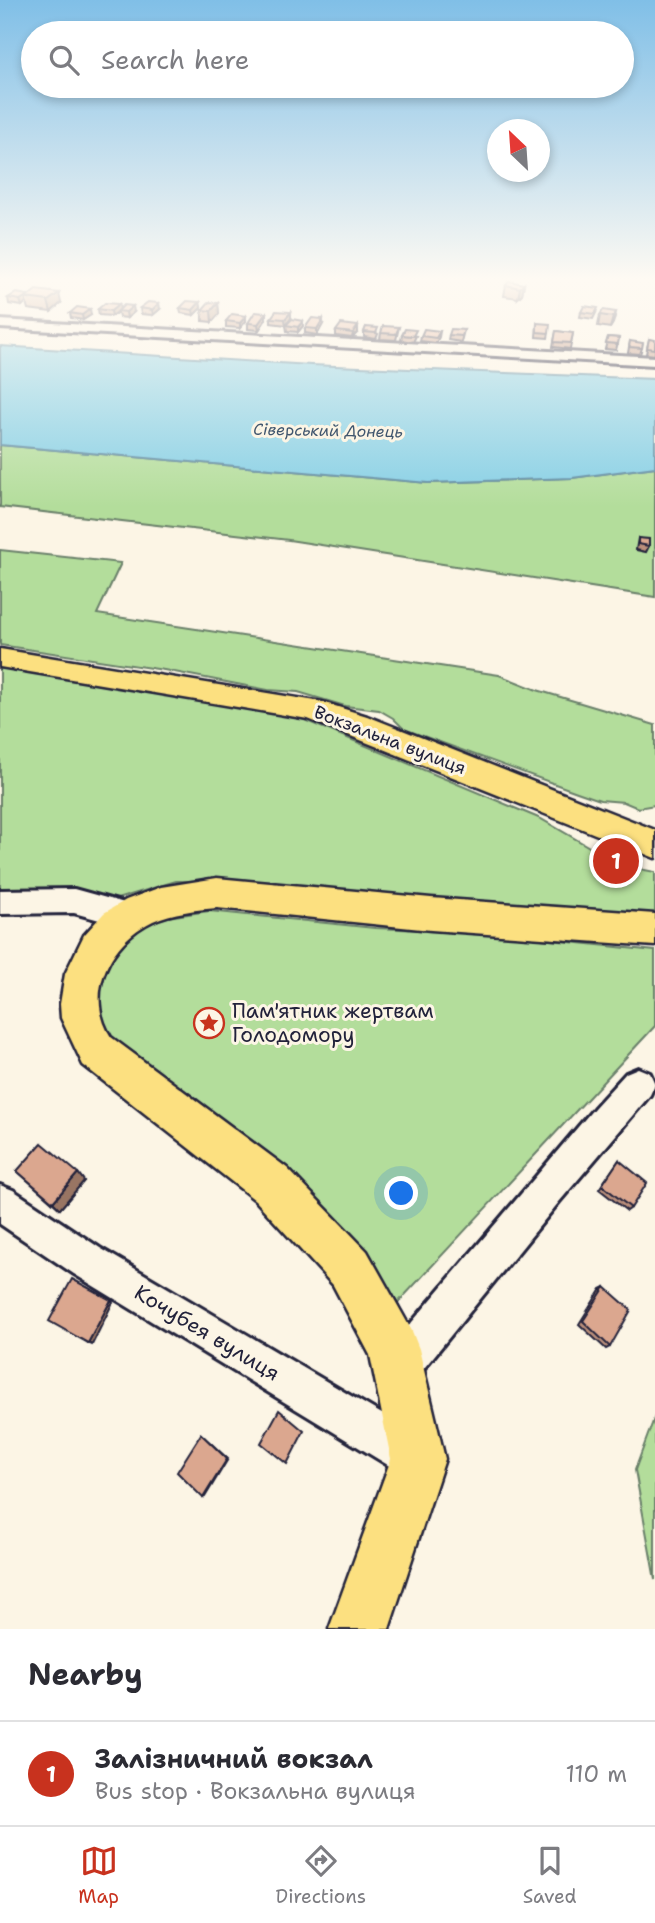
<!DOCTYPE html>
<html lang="en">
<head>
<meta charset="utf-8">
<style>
  :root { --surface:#fff; --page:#f7f7f7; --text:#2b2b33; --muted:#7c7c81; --line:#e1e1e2; --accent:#c8321e }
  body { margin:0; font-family:"Shantell Sans",sans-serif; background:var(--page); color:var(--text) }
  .compass { position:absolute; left:487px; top:119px; width:63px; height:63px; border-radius:50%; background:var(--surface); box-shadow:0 4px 10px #0003; rotate:335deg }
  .you { position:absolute; left:402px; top:1194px; width:24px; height:24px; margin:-18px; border:5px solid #fff; border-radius:50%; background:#1a73e8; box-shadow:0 0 0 10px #1a73e833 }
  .badge { display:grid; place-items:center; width:46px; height:46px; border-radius:50%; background:var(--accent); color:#fff; font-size:23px; font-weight:700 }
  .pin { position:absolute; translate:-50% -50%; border:4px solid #fff; box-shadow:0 2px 7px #0006 }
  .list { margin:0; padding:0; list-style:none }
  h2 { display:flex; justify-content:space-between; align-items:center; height:91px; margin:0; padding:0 28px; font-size:30px }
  h2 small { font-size:23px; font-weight:400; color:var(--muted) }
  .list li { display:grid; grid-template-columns:46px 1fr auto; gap:21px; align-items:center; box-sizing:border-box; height:105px; padding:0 28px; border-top:2px solid var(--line) }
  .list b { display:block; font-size:26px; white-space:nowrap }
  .list p { margin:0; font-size:23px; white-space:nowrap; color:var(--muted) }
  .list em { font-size:23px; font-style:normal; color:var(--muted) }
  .icon { flex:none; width:38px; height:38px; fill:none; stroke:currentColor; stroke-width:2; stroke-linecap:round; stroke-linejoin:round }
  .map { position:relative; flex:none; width:655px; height:1629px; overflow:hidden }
  .search { position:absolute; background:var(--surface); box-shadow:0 4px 10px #0003; left:21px; right:21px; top:21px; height:77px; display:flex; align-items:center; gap:18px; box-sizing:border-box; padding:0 24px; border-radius:38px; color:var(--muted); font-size:26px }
  .sheet { height:196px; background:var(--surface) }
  nav { display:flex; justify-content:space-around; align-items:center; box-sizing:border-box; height:98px; border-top:2px solid var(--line); background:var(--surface); font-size:19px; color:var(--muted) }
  nav a { display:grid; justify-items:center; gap:4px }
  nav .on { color:var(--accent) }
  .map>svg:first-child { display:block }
  .green { fill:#b3dd9b; stroke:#6a806b; stroke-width:2 }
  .water { fill:#85cfe5; stroke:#5d8aa1; stroke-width:2 }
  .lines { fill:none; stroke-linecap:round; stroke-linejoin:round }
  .minor-casing { stroke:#22223b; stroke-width:6 }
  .major-casing { stroke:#22223b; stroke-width:5 }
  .minor { fill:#fcf5e5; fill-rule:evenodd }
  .major { fill:#fce080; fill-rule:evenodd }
  .wall { fill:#bc907b; stroke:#22223b; stroke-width:2 }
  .shaded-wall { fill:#997564; stroke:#22223b; stroke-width:2 }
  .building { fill:#dba78f; stroke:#22223b; stroke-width:2 }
  .labels { text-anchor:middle; stroke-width:6; stroke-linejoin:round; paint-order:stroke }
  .far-water-label { font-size:16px; font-style:italic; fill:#40566e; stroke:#fcf5e5 }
  .street-label { font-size:18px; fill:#22223b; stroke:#fcf5e5 }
  .near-poi-label { font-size:21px; fill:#22223b; stroke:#fcf5e5; text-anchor:start }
  .near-street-label { font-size:21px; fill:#22223b; stroke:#fcf5e5 }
</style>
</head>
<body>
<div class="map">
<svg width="655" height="1629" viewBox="0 0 655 1629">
  <rect width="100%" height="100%" fill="#fcf5e5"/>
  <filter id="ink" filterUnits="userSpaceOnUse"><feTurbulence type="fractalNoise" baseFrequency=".0143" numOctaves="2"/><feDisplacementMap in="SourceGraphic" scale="14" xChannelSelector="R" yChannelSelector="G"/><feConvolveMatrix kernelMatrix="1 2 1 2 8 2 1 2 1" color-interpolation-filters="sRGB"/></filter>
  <g filter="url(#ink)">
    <g class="green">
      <path d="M 0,445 L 428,483 L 572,478 L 655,467 L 655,597 L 289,540 L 0,507 Z"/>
      <path d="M 0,550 L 121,563 L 97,614 L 499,675 L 537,690 L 655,725 L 655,805 L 638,808 L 624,802 L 600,800 L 577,792 L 404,729 L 393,718 L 379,710 L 345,706 L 298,692 L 268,690 L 164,670 L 0,645 Z"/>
      <path d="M 0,664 L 248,705 L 302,719 L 541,819 L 591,848 L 588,867 L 622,880 L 630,867 L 655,872 L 655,921 L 208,881 L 176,881 L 117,899 L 0,892 Z"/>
      <path d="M 209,911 L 375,928 L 473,932 L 655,951 L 655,1026 L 391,1310 L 109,1040 L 93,1008 L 103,967 L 133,928 L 167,917 Z"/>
      <path d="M 655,1416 L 655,1580 L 635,1470 Z"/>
    </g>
    <path class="water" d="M 0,346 L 311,365 L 655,379 L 655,467 L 572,478 L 428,483 L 0,445 Z"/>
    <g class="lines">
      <g class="minor-casing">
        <g id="minor">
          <path d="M 0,320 L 655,357 L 655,365 L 0,328 Z"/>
          <path d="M 74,889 L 139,907 L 143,916 L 139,925 L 129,928 L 74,913 L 0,914 L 0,890 Z"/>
          <path d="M 638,1068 L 650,1073 L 655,1084 L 650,1095 L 559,1202 L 412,1383 L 398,1389 L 384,1383 L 378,1369 L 384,1355 L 595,1107 L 626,1073 Z"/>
          <path d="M 0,1185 L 13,1190 L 100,1248 L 431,1443 L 437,1458 L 431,1473 L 416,1479 L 401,1473 L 74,1274 L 0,1224 Z"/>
        </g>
      </g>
      <g class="major-casing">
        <g id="major">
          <path d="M 0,649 L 322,702 L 367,716 L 655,830 L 655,858 L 308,719 L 0,667 Z"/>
          <path d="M 217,878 L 431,898 L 655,914 L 655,946 L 431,930 L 217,908 C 196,910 173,912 153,921 C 110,941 83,994 111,1037 L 287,1168 L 367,1251 L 412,1331 L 419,1349 L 445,1459 L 389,1629 L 329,1629 L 391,1459 L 370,1355 L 333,1285 L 255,1200 L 83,1065 L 61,1018 L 60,1004 L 65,974 L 84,935 L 104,913 L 126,900 L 161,887 Z"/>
        </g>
      </g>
      <use href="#minor" class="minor"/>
      <use href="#major" class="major"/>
    </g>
    <g class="wall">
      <path d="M 524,284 L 522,294 L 518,298 L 504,296 L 506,285 Z"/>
      <path d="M 28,296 L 61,303 L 51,312 L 28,309 L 26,302 L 22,306 L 9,304 L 8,298 Z"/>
      <path d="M 200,302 L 201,308 L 194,315 L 181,313 L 180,308 Z"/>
      <path d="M 218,303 L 219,314 L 212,322 L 203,321 L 202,310 Z"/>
      <path d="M 119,304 L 120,309 L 134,312 L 127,318 L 119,317 L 118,312 L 112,316 L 99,315 L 98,309 Z"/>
      <path d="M 140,308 L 160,309 L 153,315 L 141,314 Z"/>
      <path d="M 581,312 L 596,313 L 593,319 L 580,317 Z"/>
      <path d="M 616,312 L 613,323 L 610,328 L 598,326 L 600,315 Z"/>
      <path d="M 70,313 L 91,315 L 83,320 L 71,318 Z"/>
      <path d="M 266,313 L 266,319 L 259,330 L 248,329 L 248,323 Z"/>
      <path d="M 246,316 L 246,321 L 240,328 L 226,327 L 226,321 Z"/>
      <path d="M 271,318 L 291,318 L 286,325 L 271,323 Z"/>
      <path d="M 303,321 L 303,326 L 298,332 L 287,331 L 286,325 Z"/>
      <path d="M 537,323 L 549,333 L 548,338 L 536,337 Z"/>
      <path d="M 323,324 L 317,335 L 305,333 L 305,328 Z"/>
      <path d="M 358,326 L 358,332 L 352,338 L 336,336 L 336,331 Z"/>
      <path d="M 366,327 L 378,334 L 376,339 L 364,337 L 364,332 Z"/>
      <path d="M 399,327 L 396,340 L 380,339 L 381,333 Z"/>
      <path d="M 464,330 L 461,342 L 448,340 L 449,335 Z"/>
      <path d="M 440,331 L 439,337 L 436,343 L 420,341 L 421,336 Z"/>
      <path d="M 556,331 L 573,333 L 570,349 L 553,347 Z"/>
      <path d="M 402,335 L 416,336 L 413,342 L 401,340 Z"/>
      <path d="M 608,337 L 619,338 L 616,350 L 605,349 Z"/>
      <path d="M 649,339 L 655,340 L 655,355 L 646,354 Z"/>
      <path d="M 630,341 L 642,348 L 640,354 L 628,353 Z"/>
      <path d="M 638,538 L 649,546 L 646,552 L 636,550 Z"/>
      <path d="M 619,1160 L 631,1208 L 627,1211 L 599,1189 Z"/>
      <path d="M 17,1171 L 78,1173 L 84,1181 L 60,1209 Z"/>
      <path d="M 605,1287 L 610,1347 L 606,1349 L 579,1324 L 601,1289 Z"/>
    </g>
    <g class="shaded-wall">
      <path d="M 524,284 L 522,294 L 518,298 L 520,288 Z"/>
      <path d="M 59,293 L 61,303 L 51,312 L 48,301 Z"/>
      <path d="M 28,295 L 29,299 L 26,298 L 26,302 L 22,306 L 20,300 Z"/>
      <path d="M 200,302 L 201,308 L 194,315 L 193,310 Z"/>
      <path d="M 159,303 L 160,309 L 153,315 L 152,310 Z"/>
      <path d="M 218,303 L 219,314 L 212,322 L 211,311 Z"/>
      <path d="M 119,304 L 120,310 L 112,316 L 111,311 Z"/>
      <path d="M 133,306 L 134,312 L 127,318 L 126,312 Z"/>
      <path d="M 90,309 L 91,315 L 83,320 L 82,315 Z"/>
      <path d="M 291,312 L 291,318 L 286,325 L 285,319 Z"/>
      <path d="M 616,312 L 613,323 L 610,328 L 613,317 Z"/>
      <path d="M 266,313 L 266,319 L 259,330 L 258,324 Z"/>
      <path d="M 246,316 L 246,321 L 240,328 L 240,323 Z"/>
      <path d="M 323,319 L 323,324 L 317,335 L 317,329 Z"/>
      <path d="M 303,321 L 303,326 L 298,332 L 298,327 Z"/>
      <path d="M 358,326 L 358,332 L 352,338 L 353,333 Z"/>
      <path d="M 78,1173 L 84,1181 L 60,1209 L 53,1202 Z"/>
      <path d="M 111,1300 L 113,1302 L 92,1345 L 88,1343 Z"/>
      <path d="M 201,1434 L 228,1459 L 205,1497 L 203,1498 Z"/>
    </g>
    <g class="building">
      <path d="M 509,281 L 524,284 L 520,288 L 506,285 Z"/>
      <path d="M 36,290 L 59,293 L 48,301 L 26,298 Z"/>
      <path d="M 16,293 L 28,295 L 20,300 L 8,298 Z"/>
      <path d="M 187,301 L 200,302 L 193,310 L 180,308 Z"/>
      <path d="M 148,302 L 159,303 L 152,310 L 140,308 Z"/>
      <path d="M 209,302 L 218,303 L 211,311 L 202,310 Z"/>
      <path d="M 105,303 L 119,304 L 111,311 L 98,309 Z"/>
      <path d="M 124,305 L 133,306 L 126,312 L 118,311 Z"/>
      <path d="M 584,306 L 598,308 L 595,314 L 581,312 Z"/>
      <path d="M 77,307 L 90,309 L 82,315 L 70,313 Z"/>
      <path d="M 603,310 L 616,312 L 613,317 L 600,315 Z"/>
      <path d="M 276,311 L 291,312 L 285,319 L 271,318 Z"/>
      <path d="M 255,312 L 266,313 L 258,324 L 248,323 Z"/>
      <path d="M 232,314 L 246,316 L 240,323 L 226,321 Z"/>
      <path d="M 312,318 L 323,319 L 317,329 L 305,328 Z"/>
      <path d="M 292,319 L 303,321 L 298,327 L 286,325 Z"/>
      <path d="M 537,323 L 550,324 L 549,333 L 537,332 Z"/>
      <path d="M 341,324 L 358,326 L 353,333 L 336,331 Z"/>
      <path d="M 383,326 L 399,327 L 396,334 L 381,333 Z"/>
      <path d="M 366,327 L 378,328 L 376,333 L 364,332 Z"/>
      <path d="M 405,329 L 416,330 L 413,336 L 402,335 Z"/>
      <path d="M 424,329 L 440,331 L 436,338 L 421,336 Z"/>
      <path d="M 451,329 L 464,330 L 462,336 L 449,335 Z"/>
      <path d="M 556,331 L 573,333 L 571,343 L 554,342 Z"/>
      <path d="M 608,337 L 619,338 L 618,344 L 606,343 Z"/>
      <path d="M 649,339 L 655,340 L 655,349 L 647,348 Z"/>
      <path d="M 630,341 L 643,343 L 642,348 L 629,347 Z"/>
      <path d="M 638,538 L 649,539 L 649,546 L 638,544 Z"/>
      <path d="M 42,1143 L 78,1173 L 53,1202 L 17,1171 Z"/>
      <path d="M 619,1160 L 647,1183 L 631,1208 L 602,1185 Z"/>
      <path d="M 72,1279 L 111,1300 L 88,1343 L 49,1321 Z"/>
      <path d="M 605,1287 L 631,1310 L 610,1347 L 583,1321 Z"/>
      <path d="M 279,1410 L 304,1431 L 287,1464 L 261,1443 Z"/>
      <path d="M 201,1434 L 227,1459 L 203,1498 L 177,1472 Z"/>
    </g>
  </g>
  <linearGradient id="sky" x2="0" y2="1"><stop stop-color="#80bfe7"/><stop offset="0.55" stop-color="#fefaf3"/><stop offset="1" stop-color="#fefaf3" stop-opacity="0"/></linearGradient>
  <rect width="655" height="507" fill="url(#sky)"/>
  <defs>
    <g id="sight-ring" transform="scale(1.575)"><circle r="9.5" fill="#fcf5e5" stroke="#c8321e" stroke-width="1.5"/><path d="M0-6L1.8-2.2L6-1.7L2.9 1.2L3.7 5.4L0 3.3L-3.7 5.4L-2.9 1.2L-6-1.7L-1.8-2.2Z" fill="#c8321e"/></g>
  </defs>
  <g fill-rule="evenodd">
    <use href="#sight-ring" x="209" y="1023"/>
  </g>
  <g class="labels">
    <g class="far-water-label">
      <text transform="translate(328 430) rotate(1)" y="6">Сіверський Донець</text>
    </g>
    <g class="street-label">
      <text transform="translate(390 740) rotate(21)" y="6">Вокзальна вулиця</text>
    </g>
    <g class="near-poi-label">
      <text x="232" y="1018">Пам'ятник жертвам<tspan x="232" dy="24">Голодомору</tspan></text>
    </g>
    <g class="near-street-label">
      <text transform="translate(207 1333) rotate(31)" y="7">Кочубея вулиця</text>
    </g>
  </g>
</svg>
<svg class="compass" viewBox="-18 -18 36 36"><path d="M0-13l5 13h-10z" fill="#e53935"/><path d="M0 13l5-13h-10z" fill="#7c7c81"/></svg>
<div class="you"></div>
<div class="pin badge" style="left:616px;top:861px">1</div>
<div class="search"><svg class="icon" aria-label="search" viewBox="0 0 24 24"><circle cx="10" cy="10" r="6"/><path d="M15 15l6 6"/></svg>Search here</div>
</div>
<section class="sheet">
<h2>Nearby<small></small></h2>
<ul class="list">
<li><span class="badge">1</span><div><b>Залізничний вокзал</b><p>Bus stop · Вокзальна вулиця</p></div><em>110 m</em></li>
</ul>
</section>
<nav>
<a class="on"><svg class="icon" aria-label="map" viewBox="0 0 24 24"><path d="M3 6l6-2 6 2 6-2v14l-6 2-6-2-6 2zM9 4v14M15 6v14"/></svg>Map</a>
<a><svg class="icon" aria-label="directions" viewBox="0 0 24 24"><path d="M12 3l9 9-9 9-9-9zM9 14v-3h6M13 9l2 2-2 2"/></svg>Directions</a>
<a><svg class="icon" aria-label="saved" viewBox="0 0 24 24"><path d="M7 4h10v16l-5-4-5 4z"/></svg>Saved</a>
</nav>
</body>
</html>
